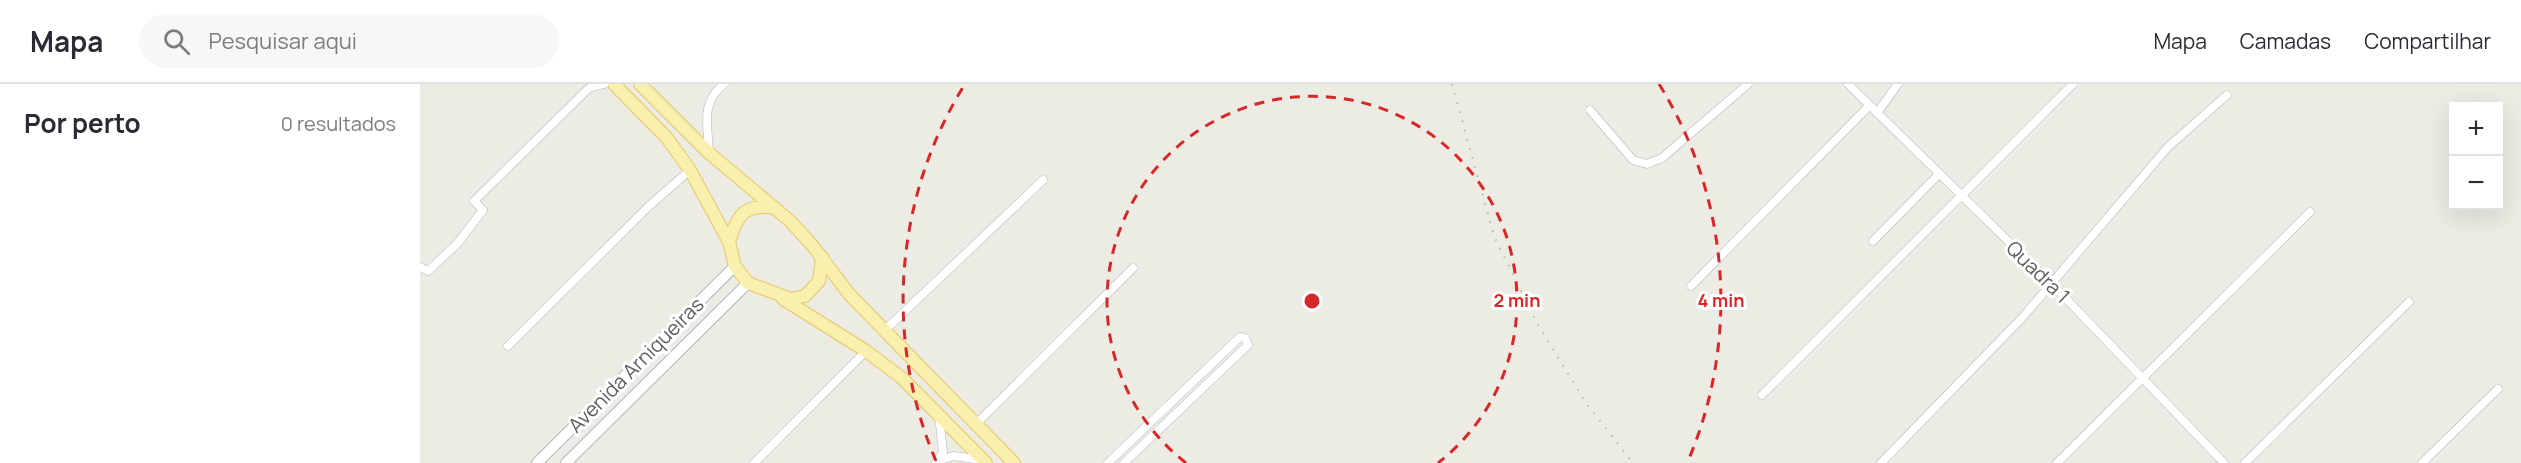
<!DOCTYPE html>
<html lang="pt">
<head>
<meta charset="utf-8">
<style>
  :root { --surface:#fff; --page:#f7f7f7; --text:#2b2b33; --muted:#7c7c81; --line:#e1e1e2 }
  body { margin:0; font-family:Manrope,sans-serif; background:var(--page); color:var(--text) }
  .controls { position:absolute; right:18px; top:18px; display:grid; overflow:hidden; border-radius:0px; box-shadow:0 6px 24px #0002 }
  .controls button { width:54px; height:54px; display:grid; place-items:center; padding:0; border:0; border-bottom:2px solid var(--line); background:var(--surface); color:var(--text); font:30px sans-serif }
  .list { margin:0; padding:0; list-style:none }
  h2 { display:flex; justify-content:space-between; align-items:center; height:78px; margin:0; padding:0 24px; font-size:26px }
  h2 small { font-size:20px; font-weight:400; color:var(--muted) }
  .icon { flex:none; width:33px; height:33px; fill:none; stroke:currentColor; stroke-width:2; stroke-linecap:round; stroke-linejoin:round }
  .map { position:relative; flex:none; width:2101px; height:379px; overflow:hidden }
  header { display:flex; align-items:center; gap:36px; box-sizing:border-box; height:84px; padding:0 30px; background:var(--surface); border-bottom:2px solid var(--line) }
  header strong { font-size:28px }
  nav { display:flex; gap:33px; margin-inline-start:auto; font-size:21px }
  .search { width:420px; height:54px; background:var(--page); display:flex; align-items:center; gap:15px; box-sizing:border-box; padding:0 21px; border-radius:33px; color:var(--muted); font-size:22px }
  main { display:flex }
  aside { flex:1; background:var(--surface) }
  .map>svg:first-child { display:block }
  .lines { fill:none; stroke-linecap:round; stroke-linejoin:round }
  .street-casing { stroke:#b5b6ba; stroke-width:9 }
  .secondary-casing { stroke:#b3b6bb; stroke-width:12 }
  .primary-casing { stroke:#e7c664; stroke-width:14 }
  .street { stroke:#fff; stroke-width:8 }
  .secondary { stroke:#fff; stroke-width:10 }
  .primary { stroke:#f9efae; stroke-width:12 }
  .rail { stroke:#b4b5b5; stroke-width:2; stroke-dasharray:1.5 8; stroke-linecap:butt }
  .ring { fill:none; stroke:#d62828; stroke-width:3; stroke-dasharray:10 8 }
  .labels { text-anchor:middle; stroke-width:6; stroke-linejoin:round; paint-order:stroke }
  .street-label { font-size:20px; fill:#5c5f64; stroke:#fff }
  .centre { fill:#d62828; stroke:#fff; stroke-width:3 }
  .ring-label { font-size:18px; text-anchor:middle; font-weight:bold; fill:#d62828; stroke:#fff; stroke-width:6; stroke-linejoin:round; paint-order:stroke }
</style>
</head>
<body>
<header>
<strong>Mapa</strong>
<div class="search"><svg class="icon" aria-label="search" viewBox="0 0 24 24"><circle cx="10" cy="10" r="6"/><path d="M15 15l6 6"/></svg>Pesquisar aqui</div>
<nav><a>Mapa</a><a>Camadas</a><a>Compartilhar</a></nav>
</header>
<main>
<aside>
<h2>Por perto<small>0 resultados</small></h2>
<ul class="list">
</ul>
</aside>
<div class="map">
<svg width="2101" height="379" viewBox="0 0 2101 379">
  <rect width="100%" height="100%" fill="#edece4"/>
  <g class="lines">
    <g class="street-casing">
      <g id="street">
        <path d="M 1428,0 L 1632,200 L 1804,379"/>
        <path d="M 1170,26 L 1213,76 L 1227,80 L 1242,74 L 1328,0"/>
        <path d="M 1457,29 L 1478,0"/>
        <path d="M 289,69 C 288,41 280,19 304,0"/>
        <path d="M 1453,157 L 1518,91"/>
        <path d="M 0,183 L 8,187 L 37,160 L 63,126 L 54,117 L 169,4 L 184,0"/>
        <path d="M 1271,202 L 1449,22"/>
        <path d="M 464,247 L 623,96"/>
        <path d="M 88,262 L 228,123 L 270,86"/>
        <path d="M 1342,311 L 1653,0"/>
        <path d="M 556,340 L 713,184"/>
        <path d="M 519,376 L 534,372 L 561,376"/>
        <path d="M 334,379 L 446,267"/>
        <path d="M 516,379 L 523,368 L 519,331"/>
        <path d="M 688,379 L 820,253 L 825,254 L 828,261 L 704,379"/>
        <path d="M 1461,379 L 1602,234 L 1748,63 L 1807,11"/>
        <path d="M 1637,379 L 1890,128"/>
        <path d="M 1825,379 L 1989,218"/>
        <path d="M 2002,379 L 2078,305"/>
      </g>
    </g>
    <g class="secondary-casing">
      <g id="secondary">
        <path d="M 117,379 L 315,182"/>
        <path d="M 146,379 L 328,199"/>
      </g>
    </g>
    <g class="primary-casing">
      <g id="primary">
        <path d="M 194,0 L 247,54 L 270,86 L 309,158 L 315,182 L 328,199 L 371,215 L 385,212 L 399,197 L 402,173"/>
        <path d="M 220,0 L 289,69 L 370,137 L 392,161 L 429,210 L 594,379"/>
        <path d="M 309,158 C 317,131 325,119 355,124"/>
        <path d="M 363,215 L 446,267 L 482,294 L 566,379"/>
      </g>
    </g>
    <use href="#street" class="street"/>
    <use href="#secondary" class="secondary"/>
    <use href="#primary" class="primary"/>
    <path class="rail" d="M 1032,0 L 1074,152 L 1117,239 L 1166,319 L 1213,379"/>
  </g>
  <g class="ring">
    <path d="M766 379A205 205 0 1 1 1018 379"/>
    <path d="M516 377A409 409 0 0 1 545 0M1239 0A409 409 0 0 1 1268 377"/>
  </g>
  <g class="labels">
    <g class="street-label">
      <text transform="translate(1618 188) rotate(44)" y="7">Quadra 1</text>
      <text transform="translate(216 281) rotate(-45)" y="7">Avenida Arniqueiras</text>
    </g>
  </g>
  <circle cx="892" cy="217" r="9" class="centre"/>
  <g class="ring-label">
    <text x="1097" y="223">2 min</text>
    <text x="1301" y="223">4 min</text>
  </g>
</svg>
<div class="controls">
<button>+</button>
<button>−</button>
</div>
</div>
</main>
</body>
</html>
